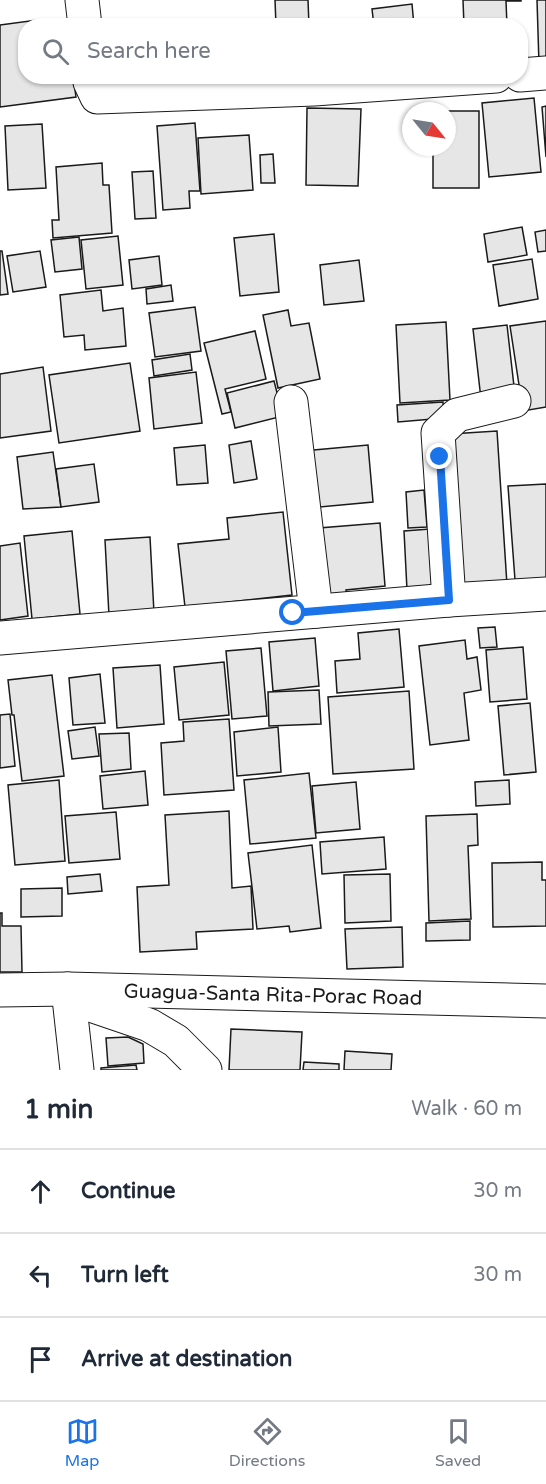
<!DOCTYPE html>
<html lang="en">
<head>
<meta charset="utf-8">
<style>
  :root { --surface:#fff; --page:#f2f2f3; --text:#1f2937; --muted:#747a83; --line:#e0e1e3; --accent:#1a73e8 }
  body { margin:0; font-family:"Varela Round",sans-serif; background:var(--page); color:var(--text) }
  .compass { position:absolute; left:402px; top:102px; width:54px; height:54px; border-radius:50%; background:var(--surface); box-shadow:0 2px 4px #0004; rotate:120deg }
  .stop { position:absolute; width:18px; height:18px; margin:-14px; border:4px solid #1a73e8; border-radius:50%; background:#fff }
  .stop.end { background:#1a73e8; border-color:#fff; box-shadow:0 2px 6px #0008 }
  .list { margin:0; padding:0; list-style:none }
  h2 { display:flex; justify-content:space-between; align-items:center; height:78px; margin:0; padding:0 24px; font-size:26px }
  h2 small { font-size:20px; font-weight:400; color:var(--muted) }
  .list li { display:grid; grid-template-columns:39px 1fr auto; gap:18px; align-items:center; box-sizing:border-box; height:84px; padding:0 24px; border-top:2px solid var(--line) }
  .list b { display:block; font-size:22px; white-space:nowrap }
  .list em { font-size:20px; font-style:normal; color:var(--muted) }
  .icon { flex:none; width:33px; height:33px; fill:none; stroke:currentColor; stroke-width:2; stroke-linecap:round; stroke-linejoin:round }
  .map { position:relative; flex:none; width:546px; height:1070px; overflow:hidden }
  .search { position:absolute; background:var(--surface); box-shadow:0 2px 4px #0004; left:18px; right:18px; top:18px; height:66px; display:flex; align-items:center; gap:15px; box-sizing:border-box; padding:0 21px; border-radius:24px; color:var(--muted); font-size:22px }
  .sheet { height:330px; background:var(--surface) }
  nav { display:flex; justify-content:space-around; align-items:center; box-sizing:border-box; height:84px; border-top:2px solid var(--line); background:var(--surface); font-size:16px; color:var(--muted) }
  nav a { display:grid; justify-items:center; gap:3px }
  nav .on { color:var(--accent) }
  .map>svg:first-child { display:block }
  .building { fill:#e6e6e6; stroke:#1a1a1a; stroke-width:1.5 }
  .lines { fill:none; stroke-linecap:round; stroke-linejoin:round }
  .minor-casing { stroke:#1a1a1a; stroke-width:35 }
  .major-casing { stroke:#1a1a1a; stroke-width:35 }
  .minor { stroke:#fff; stroke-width:33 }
  .major { stroke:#fff; stroke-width:33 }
  .route { stroke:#1a73e8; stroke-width:8 }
  .labels { text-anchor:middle; stroke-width:4.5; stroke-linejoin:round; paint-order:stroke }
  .street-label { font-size:20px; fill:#1a1a1a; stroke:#fff }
</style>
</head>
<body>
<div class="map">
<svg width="546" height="1070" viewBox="0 0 546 1070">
  <rect width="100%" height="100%" fill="#fff"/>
  <g class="building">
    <path d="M 275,0 L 308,0 L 309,26 L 276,26 Z"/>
    <path d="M 463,0 L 521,0 L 521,1 L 506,1 L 507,26 L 464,26 Z"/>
    <path d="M 537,0 L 546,0 L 546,64 L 539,64 Z"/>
    <path d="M 412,4 L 414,26 L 374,26 L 372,9 Z"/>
    <path d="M 37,20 L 38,26 L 26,26 L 26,76 L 73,76 L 76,97 L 0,107 L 0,25 Z"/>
    <path d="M 121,76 L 161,76 L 162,85 L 122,90 Z"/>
    <path d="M 534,98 L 541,172 L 489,177 L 482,103 Z"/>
    <path d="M 546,106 L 546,157 L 542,107 Z"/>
    <path d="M 307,108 L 361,109 L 358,186 L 306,185 Z"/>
    <path d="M 434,111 L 479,111 L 479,188 L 433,188 L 433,147 L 447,147 L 447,111 Z"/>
    <path d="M 195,123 L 200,191 L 189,191 L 190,208 L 163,210 L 157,126 Z"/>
    <path d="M 42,124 L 46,188 L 8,190 L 5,126 Z"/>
    <path d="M 249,135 L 253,190 L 201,194 L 198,138 Z"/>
    <path d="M 273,154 L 275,183 L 261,183 L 260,155 Z"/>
    <path d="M 102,163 L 103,185 L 109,185 L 112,233 L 53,238 L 52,220 L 59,220 L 56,167 Z"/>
    <path d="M 153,171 L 156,218 L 135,219 L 132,172 Z"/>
    <path d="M 522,227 L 527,255 L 488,262 L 484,234 Z"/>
    <path d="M 546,230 L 546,251 L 538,252 L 535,232 Z"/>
    <path d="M 274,234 L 279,292 L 240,296 L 234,238 Z"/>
    <path d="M 118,236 L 123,285 L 86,289 L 81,240 Z"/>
    <path d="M 79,237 L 82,269 L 55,272 L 51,240 Z"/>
    <path d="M 0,251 L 2,251 L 8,294 L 0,295 Z"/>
    <path d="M 40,251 L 46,287 L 13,292 L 7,256 Z"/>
    <path d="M 159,256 L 162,285 L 132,289 L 129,260 Z"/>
    <path d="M 532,259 L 538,299 L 499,306 L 493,265 Z"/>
    <path d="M 359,260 L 364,301 L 324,305 L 320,265 Z"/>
    <path d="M 171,285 L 173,301 L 147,304 L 146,289 Z"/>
    <path d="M 101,290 L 103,311 L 123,308 L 126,346 L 85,350 L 84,335 L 64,337 L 60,295 Z"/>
    <path d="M 195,307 L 201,351 L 155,357 L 149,313 Z"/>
    <path d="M 288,310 L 291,326 L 309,323 L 320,379 L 278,388 L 263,315 Z"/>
    <path d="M 546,321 L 546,407 L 523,411 L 510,326 Z"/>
    <path d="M 446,322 L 450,400 L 400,403 L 396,325 Z"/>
    <path d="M 507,325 L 515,395 L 481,399 L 473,329 Z"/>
    <path d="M 255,331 L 266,379 L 225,389 L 231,412 L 222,414 L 204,343 Z"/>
    <path d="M 190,354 L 192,370 L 154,376 L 152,360 Z"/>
    <path d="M 130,363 L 140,431 L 59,443 L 49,375 Z"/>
    <path d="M 43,367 L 51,431 L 0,438 L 0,374 Z"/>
    <path d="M 196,372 L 202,423 L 154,429 L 149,378 Z"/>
    <path d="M 274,381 L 283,416 L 235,428 L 227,393 Z"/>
    <path d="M 443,402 L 444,418 L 398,422 L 397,405 Z"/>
    <path d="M 497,431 L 507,585 L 461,588 L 450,434 Z"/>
    <path d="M 251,441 L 257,479 L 234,483 L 229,445 Z"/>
    <path d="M 205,445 L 208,483 L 177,485 L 174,448 Z"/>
    <path d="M 368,445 L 373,502 L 309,508 L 303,451 Z"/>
    <path d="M 53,452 L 61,507 L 23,509 L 17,457 Z"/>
    <path d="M 94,464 L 99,502 L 61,507 L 56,469 Z"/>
    <path d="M 546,484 L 546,578 L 515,580 L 508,486 Z"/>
    <path d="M 424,490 L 427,527 L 408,528 L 406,492 Z"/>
    <path d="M 283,512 L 292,595 L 185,607 L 178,544 L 229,539 L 227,518 Z"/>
    <path d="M 380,523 L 385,586 L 346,590 L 347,599 L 325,600 L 319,528 Z"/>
    <path d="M 430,529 L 433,588 L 407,590 L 404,531 Z"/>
    <path d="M 72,531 L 80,614 L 32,619 L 24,536 Z"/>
    <path d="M 150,537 L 154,613 L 109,616 L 105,540 Z"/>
    <path d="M 20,543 L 28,616 L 0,620 L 0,546 Z"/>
    <path d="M 495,627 L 497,647 L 480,648 L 478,628 Z"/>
    <path d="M 399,629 L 404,687 L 337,693 L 335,661 L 360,659 L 358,633 Z"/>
    <path d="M 315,638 L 319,686 L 273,691 L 269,642 Z"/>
    <path d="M 465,640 L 467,659 L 477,657 L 481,690 L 464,693 L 469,740 L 430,745 L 419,646 Z"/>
    <path d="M 523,647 L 527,699 L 490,702 L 486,650 Z"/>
    <path d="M 261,648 L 267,716 L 232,719 L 226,651 Z"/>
    <path d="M 224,662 L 229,715 L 179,720 L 174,667 Z"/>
    <path d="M 160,665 L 164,724 L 117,728 L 113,668 Z"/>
    <path d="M 100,674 L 105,723 L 73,725 L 69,678 Z"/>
    <path d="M 52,675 L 64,776 L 22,781 L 14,715 L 12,715 L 8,680 Z"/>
    <path d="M 319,690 L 321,724 L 269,726 L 268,692 Z"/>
    <path d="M 409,691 L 414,769 L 333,774 L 328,697 Z"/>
    <path d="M 530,703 L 536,772 L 504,775 L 498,706 Z"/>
    <path d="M 10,714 L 15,766 L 0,768 L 0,715 Z"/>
    <path d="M 229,719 L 234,790 L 164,795 L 161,743 L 184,741 L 183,722 Z"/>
    <path d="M 95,727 L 99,756 L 72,759 L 68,731 Z"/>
    <path d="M 278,727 L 281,772 L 237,776 L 234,732 Z"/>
    <path d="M 129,733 L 131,769 L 102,772 L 99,734 Z"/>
    <path d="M 145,771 L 148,805 L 103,809 L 100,776 Z"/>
    <path d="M 309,773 L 316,838 L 250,844 L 244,780 Z"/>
    <path d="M 59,780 L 65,861 L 15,865 L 8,785 Z"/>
    <path d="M 509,780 L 510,804 L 476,806 L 475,782 Z"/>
    <path d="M 356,782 L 360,829 L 316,833 L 312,786 Z"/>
    <path d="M 229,811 L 232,888 L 251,886 L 253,929 L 196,932 L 197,949 L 140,952 L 137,887 L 169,885 L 165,815 Z"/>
    <path d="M 116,812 L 120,859 L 69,863 L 65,816 Z"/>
    <path d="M 477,814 L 478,845 L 468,846 L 471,919 L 429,921 L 426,816 Z"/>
    <path d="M 384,837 L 386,869 L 322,874 L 320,842 Z"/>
    <path d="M 312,845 L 321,928 L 290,932 L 289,926 L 257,929 L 248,853 Z"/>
    <path d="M 542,862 L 542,880 L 546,880 L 546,926 L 493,927 L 492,863 Z"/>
    <path d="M 100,874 L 102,891 L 68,894 L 67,877 Z"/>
    <path d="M 390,874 L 391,921 L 345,923 L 344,875 Z"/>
    <path d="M 62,888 L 62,916 L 21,917 L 21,889 Z"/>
    <path d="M 0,913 L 2,913 L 2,926 L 21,926 L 22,972 L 0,972 Z"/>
    <path d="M 470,921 L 470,940 L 426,941 L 426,923 Z"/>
    <path d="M 402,927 L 403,967 L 347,969 L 345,929 Z"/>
    <path d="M 231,1029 L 302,1032 L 300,1070 L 229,1070 Z"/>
    <path d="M 128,1037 L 143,1044 L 144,1063 L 108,1066 L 106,1038 Z"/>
    <path d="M 345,1051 L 392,1054 L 391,1070 L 344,1070 Z"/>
    <path d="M 304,1062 L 339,1064 L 339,1070 L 303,1070 Z"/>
    <path d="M 136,1065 L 137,1070 L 101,1070 L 101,1068 Z"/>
  </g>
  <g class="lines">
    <g class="minor-casing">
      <g id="minor">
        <path d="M 82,0 L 85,26"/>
        <path d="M 520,75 L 546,73"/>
        <path d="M 89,76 L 90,82 L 97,97 L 314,89 L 496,76"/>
        <path d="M 291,402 L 316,611"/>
        <path d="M 449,600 L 438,433 L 457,415 L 514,401"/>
        <path d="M 0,638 L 449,600 L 546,594"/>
        <path d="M 68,989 L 77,1070"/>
        <path d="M 70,998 L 149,1025 L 176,1041 L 205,1070"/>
      </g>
    </g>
    <g class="major-casing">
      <g id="major">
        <path id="s1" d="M 0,990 L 68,989 L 546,1001"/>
      </g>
    </g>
    <use href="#minor" class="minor"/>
    <use href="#major" class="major"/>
  </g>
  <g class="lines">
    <path class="route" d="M 293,613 L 449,600 L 440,457"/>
  </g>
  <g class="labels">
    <g class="street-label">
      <text dy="7" stroke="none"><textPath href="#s1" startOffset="273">Guagua-Santa Rita-Porac Road</textPath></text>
    </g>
  </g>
</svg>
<svg class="compass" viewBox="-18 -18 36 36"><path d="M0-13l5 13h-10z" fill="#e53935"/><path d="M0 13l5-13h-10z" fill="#747a83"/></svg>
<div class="stop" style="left:293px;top:613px"></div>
<div class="stop end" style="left:440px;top:457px"></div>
<div class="search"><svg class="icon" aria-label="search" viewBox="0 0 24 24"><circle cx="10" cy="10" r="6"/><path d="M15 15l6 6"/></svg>Search here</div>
</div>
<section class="sheet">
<h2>1 min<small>Walk · 60 m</small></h2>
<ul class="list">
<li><svg class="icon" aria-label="ahead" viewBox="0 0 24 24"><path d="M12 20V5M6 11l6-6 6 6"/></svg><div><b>Continue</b></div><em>30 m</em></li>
<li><svg class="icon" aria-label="left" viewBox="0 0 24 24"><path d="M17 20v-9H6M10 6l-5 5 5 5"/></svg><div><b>Turn left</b></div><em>30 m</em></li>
<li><svg class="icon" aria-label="arrive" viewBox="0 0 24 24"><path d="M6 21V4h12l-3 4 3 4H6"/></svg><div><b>Arrive at destination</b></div></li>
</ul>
</section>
<nav>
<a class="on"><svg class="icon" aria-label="map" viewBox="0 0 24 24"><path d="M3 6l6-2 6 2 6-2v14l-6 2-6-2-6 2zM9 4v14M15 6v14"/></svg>Map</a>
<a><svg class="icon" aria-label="directions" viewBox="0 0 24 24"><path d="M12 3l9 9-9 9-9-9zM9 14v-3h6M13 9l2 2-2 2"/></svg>Directions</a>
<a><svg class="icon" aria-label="saved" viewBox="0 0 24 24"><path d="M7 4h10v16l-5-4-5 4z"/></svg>Saved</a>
</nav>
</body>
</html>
